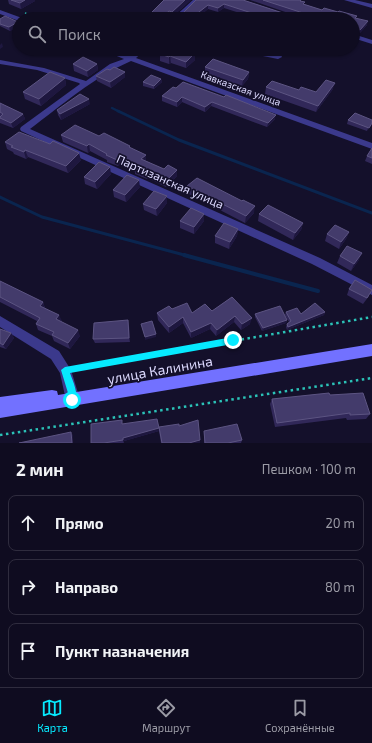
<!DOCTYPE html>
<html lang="ru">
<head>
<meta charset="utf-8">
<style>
  :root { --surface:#0f0c20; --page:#181529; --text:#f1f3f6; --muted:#9b9ba5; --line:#2f2c3e; --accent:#06eaff }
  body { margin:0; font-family:"Exo 2",sans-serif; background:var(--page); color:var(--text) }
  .stop { position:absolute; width:12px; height:12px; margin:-9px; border:3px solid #06eaff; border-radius:50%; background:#fff }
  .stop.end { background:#06eaff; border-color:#fff; box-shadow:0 1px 4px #0008 }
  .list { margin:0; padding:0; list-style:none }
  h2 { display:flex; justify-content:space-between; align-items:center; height:52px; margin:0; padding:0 16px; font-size:17px }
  h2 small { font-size:13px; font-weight:400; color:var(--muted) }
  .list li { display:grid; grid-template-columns:26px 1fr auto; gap:12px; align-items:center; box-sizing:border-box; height:56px; margin:0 8px 8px; padding:0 8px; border:1px solid var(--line); border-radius:8px }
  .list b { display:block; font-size:15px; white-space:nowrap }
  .list em { font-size:13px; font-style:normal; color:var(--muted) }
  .icon { flex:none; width:22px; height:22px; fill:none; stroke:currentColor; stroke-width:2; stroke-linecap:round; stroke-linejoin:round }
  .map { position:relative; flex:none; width:372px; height:443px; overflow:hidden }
  .search { position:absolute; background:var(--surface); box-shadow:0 1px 3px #0004; left:12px; right:12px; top:12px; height:44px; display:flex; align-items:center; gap:10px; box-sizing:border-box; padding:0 14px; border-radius:22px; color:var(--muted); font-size:15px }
  .sheet { height:244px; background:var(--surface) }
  nav { display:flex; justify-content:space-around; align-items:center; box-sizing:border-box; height:56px; border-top:1px solid var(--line); background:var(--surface); font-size:11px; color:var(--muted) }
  nav a { display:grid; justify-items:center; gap:2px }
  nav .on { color:var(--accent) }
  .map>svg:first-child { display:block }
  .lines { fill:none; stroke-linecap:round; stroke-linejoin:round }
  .stream-far2 { stroke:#0a254f; stroke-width:2.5 }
  .stream-far1 { stroke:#0a254f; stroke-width:3 }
  .stream { stroke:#0a254f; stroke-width:4 }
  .path-far1 { stroke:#2bc2b7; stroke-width:1.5; stroke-dasharray:1.5 2; stroke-linecap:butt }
  .path { stroke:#2bc2b7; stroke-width:2.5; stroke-dasharray:2.5 3.5; stroke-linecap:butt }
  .minor { fill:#3b398c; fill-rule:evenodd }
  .secondary { fill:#7271ff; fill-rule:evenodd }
  .wall { fill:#312859 }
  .shaded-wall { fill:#1e173f }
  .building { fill:#433b6b; stroke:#5c5482 }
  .route { fill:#06eaff }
  .labels { text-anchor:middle; stroke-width:3.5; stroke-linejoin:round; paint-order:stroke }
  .far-street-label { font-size:10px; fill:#dddaff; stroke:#14102b }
  .street-label { font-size:12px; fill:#dddaff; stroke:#14102b }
  .near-street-label { font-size:14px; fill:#dddaff; stroke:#14102b }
</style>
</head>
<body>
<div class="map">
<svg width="372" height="443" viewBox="0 0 372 443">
  <rect width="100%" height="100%" fill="#14102b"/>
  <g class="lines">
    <path class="stream-far2" d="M 112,108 L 120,112"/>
    <g class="stream-far1">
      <path d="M 118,111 L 179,140 L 372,213"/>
      <path d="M 0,197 L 42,217 L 188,256"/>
    </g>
    <path class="stream" d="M 184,255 L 318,291"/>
    <g class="path-far1">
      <path d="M 25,13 L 42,19"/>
      <path d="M 88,49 L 96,52"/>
    </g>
    <g class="path">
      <path d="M 76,368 L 372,317"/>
      <path d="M 0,435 L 372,378"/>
    </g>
    <g class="minor">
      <path d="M 193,0 L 200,0 L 179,19 L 172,19 Z"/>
      <path d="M 344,0 L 355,0 L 372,4 L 372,8 Z"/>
      <path d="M 0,10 L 22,18 L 23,19 L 19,19 L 19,21 L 0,14 Z"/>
      <path d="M 353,34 L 372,40 L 372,44 L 353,38 Z"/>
      <path d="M 100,49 L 111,49 L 129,56 L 138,49 L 146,49 L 136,58 L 372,143 L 372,149 L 131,61 C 94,77 62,105 30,129 L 320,258 L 372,285 L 372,295 L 312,264 L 21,131 L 20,129 L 21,127 L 80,84 L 79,83 L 37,70 L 0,64 L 0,60 L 44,68 L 86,81 L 110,64 L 124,59 Z"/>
      <path d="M 237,49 L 251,49 L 281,55 L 282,57 L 278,59 L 238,51 Z"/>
      <path d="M 0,316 L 59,351 L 71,370 L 78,393 L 77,405 L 72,406 L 67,405 L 60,373 L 51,359 L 0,327 Z"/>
    </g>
    <path class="secondary" d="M 372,344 L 372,356 L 0,418 L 0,397 L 52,390 L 57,391 L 58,395 Z"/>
  </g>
  <g class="wall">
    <path d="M 8,0 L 35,0 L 35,1 L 21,9 L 9,4 Z"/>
    <path d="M 191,0 L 172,17 L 169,16 L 166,19 L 145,19 Z"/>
    <path d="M 196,0 L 243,0 L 292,16 L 297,16 L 250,0 L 301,0 L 301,1 L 304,4 L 322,10 L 356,18 L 367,25 L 359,34 L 353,33 L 353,19 L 258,19 L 224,8 L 218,12 L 208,9 L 196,19 L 180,19 L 180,16 Z"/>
    <path d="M 0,19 L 19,26 L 10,31 L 0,26 Z"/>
    <path d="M 325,49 L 347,49 L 346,50 L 344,49 L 339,55 L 325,50 Z"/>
    <path d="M 195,53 L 195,60 L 186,68 L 171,63 L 169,64 L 160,61 L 160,54 Z"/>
    <path d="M 73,64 L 97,64 L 98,70 L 88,77 L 74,71 Z"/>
    <path d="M 205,67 L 249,72 L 248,79 L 242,86 L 205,74 Z"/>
    <path d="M 96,76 L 125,77 L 111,88 L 97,81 Z"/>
    <path d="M 65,78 L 66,85 L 41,106 L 25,99 L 23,92 Z"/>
    <path d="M 161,79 L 162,82 L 154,89 L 143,86 L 143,82 Z"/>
    <path d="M 173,87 L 275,119 L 267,127 L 211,106 L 205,112 L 182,102 L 177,107 L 162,101 L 162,96 Z"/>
    <path d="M 266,87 L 299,90 L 316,92 L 333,89 L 316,112 L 265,94 Z"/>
    <path d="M 0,103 L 23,114 L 25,119 L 13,128 L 0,123 Z"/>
    <path d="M 90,104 L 61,120 L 58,115 L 57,110 Z"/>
    <path d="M 348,120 L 372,120 L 367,131 L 347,124 Z"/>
    <path d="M 61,135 L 99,136 L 131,148 L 146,155 L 146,161 L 177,176 L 166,187 L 148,178 L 147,179 L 135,174 L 135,172 L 119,165 L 118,166 L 107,162 L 107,160 L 90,151 L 88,153 L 63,142 Z"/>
    <path d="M 5,142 L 81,160 L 68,173 L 28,157 L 26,159 L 14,154 L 13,152 L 7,149 Z"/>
    <path d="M 372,148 L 372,164 L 365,161 L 367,156 Z"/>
    <path d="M 111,174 L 97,189 L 85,184 L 84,177 Z"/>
    <path d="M 187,186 L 254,213 L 245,223 L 187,193 Z"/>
    <path d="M 140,187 L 126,202 L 114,197 L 113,190 Z"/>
    <path d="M 167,196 L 167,203 L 157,216 L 144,210 L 143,204 Z"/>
    <path d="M 204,214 L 204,221 L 194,234 L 180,228 L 180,221 Z"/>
    <path d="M 259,214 L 303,223 L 301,230 L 293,240 L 258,221 Z"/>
    <path d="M 238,229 L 237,236 L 229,249 L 215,243 L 215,236 Z"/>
    <path d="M 349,232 L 346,239 L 339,249 L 325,241 L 327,234 Z"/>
    <path d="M 340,256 L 359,260 L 351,271 L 337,263 Z"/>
    <path d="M 0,281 L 43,302 L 45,308 L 62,321 L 61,322 L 80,336 L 70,349 L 54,341 L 52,336 L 38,330 L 36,324 L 37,321 L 0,302 Z"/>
    <path d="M 349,289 L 369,296 L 363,304 L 347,295 Z"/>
    <path d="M 232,297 L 250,324 L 241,330 L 234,322 L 216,336 L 210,329 L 191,338 L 183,323 L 169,333 L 158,320 L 157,313 L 172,309 L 192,313 L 212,311 Z"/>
    <path d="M 286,312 L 301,314 L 325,312 L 324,315 L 287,330 L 286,327 L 287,324 L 289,322 L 285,315 Z"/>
    <path d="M 255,314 L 287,320 L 286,323 L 262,331 L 255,317 Z"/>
    <path d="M 129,325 L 130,342 L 95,343 L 93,339 Z"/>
    <path d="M 0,329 L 11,333 L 14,338 L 6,349 L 0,347 Z"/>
    <path d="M 330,395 L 370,414 L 366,419 L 347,420 L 346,418 L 275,427 L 270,404 L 272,399 Z"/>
    <path d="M 123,424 L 159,428 L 179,426 L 200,440 L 200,443 L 161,443 L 159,431 L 124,441 L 124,443 L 91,443 Z"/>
    <path d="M 204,431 L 242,440 L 241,443 L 204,443 Z"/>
  </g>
  <g class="shaded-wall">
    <path d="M 25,0 L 35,0 L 35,1 L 21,9 L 20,3 Z"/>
    <path d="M 185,0 L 191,0 L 172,17 L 172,12 Z"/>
    <path d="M 224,4 L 224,8 L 218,12 L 218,8 Z"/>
    <path d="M 208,5 L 208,9 L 196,19 L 190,19 Z"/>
    <path d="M 169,11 L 169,16 L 166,19 L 160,19 Z"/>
    <path d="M 368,21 L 367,25 L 359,34 L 360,30 Z"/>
    <path d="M 18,22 L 19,26 L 10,31 L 9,27 Z"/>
    <path d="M 2,43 L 3,47 L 0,49 L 0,45 Z"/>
    <path d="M 342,49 L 345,49 L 339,55 L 341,50 Z"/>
    <path d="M 195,53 L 195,60 L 186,68 L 186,62 Z"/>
    <path d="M 170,56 L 171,63 L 169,64 L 169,57 Z"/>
    <path d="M 97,64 L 98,70 L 88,77 L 87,71 Z"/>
    <path d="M 125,72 L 125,77 L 111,88 L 110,82 Z"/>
    <path d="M 249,72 L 248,79 L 242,86 L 243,80 Z"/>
    <path d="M 65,78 L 66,85 L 41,106 L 39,99 Z"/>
    <path d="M 161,79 L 162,82 L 154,89 L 154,86 Z"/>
    <path d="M 335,83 L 333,89 L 316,112 L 318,106 Z"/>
    <path d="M 182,97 L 182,102 L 177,107 L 177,102 Z"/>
    <path d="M 89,99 L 90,104 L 61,120 L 60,114 Z"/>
    <path d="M 212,102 L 211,106 L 205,112 L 205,107 Z"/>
    <path d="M 23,114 L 25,119 L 13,128 L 11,123 Z"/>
    <path d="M 276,115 L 275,119 L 267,127 L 268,123 Z"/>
    <path d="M 372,123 L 372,125 L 367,131 L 369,128 Z"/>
    <path d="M 89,144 L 90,151 L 88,153 L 87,146 Z"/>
    <path d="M 25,150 L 28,157 L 26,159 L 24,152 Z"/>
    <path d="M 79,153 L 81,160 L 68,173 L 66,166 Z"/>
    <path d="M 146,155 L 146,161 L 141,159 Z"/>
    <path d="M 118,158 L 119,165 L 118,166 L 117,160 Z"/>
    <path d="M 110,167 L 111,174 L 97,189 L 95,182 Z"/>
    <path d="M 177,170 L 177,176 L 166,187 L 166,181 Z"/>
    <path d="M 147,171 L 148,178 L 147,179 L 146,173 Z"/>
    <path d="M 139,180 L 140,187 L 126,202 L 125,195 Z"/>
    <path d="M 167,196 L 167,203 L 157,216 L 156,209 Z"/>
    <path d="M 255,206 L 254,213 L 245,223 L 246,216 Z"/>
    <path d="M 204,214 L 204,221 L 194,234 L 194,227 Z"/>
    <path d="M 303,223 L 301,230 L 293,240 L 295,233 Z"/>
    <path d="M 238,229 L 237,236 L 229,249 L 230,242 Z"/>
    <path d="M 349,232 L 346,239 L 339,249 L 341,242 Z"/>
    <path d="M 362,253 L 359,260 L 351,271 L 354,264 Z"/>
    <path d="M 43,302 L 45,309 L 40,306 Z"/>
    <path d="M 325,312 L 324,315 L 287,330 L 288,327 Z"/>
    <path d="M 59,315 L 62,321 L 58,325 L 56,319 Z"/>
    <path d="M 235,316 L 234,322 L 216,336 L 217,330 Z"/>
    <path d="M 183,317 L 183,323 L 169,333 L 169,327 Z"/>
    <path d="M 252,318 L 250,324 L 241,330 L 242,324 Z"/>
    <path d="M 128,320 L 129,325 L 130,342 L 129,338 Z"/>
    <path d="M 287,320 L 286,323 L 262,331 L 263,328 Z"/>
    <path d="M 211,323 L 210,329 L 191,338 L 191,332 Z"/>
    <path d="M 78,330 L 80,336 L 70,349 L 68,343 Z"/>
    <path d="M 11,333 L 14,338 L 6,349 L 3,345 Z"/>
    <path d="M 156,334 L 156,337 L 145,340 L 145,337 Z"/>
    <path d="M 159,428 L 159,431 L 124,441 L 123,443 L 123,438 Z"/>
    <path d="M 71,432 L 73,435 L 73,443 L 72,443 Z"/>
    <path d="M 200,440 L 200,443 L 189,443 Z"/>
  </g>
  <g class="building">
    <path d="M 11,0 L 25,0 L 20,3 Z"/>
    <path d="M 164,0 L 185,0 L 172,12 L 169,11 L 160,19 L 145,19 Z"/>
    <path d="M 196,0 L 243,0 L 292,16 L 304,15 L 303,13 L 263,0 L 301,0 L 300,1 L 305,2 L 303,4 L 322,10 L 324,8 L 338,12 L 339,11 L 357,16 L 355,18 L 368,21 L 360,30 L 353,28 L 353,34 L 353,19 L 266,19 L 267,18 L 224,4 L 218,8 L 208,5 L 190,19 L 180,16 Z"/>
    <path d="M 5,16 L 18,22 L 9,27 L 0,24 L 0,19 Z"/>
    <path d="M 353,35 L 356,36 L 353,39 Z"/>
    <path d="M 166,49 L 182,49 L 195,53 L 186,62 L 170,56 L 169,57 L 160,54 Z"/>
    <path d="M 83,57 L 97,64 L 87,71 L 73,64 Z"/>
    <path d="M 213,59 L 249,72 L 243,80 L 205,67 Z"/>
    <path d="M 114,67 L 125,72 L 110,82 L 96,76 L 107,69 L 110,70 Z"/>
    <path d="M 50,72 L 65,78 L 39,99 L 23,92 Z"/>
    <path d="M 151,75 L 161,79 L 154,86 L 143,82 Z"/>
    <path d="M 326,80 L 335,83 L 318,106 L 266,87 L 272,81 L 299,90 L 301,87 L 316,92 Z"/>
    <path d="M 183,82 L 224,97 L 226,95 L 276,115 L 268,123 L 212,102 L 205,107 L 182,97 L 177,102 L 162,96 L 173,87 L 176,88 Z"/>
    <path d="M 80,94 L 89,99 L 60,114 L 57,110 Z"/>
    <path d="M 0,103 L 23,114 L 11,123 L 0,118 L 0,117 L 3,114 L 0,112 Z"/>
    <path d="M 355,113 L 372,120 L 372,123 L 369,128 L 348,120 Z"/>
    <path d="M 75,125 L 99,136 L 104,133 L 130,146 L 129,147 L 146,155 L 141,159 L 164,169 L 168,165 L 177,170 L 166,181 L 147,171 L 146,173 L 134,167 L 136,166 L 118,158 L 117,160 L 106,155 L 107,154 L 89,144 L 87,146 L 61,135 Z"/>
    <path d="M 19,132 L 50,144 L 53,141 L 79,153 L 66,166 L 25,150 L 24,152 L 11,147 L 13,146 L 5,142 Z"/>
    <path d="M 372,148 L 372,158 L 367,156 Z"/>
    <path d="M 99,162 L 110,167 L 95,182 L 84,177 Z"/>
    <path d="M 127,175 L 139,180 L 125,195 L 113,190 Z"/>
    <path d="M 197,178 L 242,201 L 243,200 L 255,206 L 246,216 L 187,186 Z"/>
    <path d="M 154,191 L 167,196 L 156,209 L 143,204 Z"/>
    <path d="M 268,205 L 303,223 L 295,233 L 259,214 Z"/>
    <path d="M 191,208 L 204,214 L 194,227 L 180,221 Z"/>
    <path d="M 224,223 L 238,229 L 230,242 L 215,236 Z"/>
    <path d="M 335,225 L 349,232 L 341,242 L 327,234 Z"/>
    <path d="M 347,246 L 362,253 L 354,264 L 340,256 Z"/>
    <path d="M 355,280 L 372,290 L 367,298 L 349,289 Z"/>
    <path d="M 0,281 L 43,302 L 40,306 L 59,315 L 56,319 L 78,330 L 68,343 L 52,335 L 54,332 L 36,324 L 40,318 L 0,297 Z"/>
    <path d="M 232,297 L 252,318 L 242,324 L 235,316 L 217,330 L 211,323 L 191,332 L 183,317 L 169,327 L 157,313 L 169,306 L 172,309 L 187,303 L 192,313 L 205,304 L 212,311 Z"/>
    <path d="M 315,303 L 325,312 L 288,327 L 287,324 L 291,321 L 286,312 L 297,308 L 301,314 Z"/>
    <path d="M 280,306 L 287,320 L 263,328 L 255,314 Z"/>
    <path d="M 128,320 L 129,338 L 93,339 L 94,323 Z"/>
    <path d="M 152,321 L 156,334 L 145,337 L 141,324 Z"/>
    <path d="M 0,329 L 11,333 L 3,345 L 0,343 Z"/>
    <path d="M 329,393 L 330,395 L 363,393 L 370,414 L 350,415 L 350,413 L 277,423 L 272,399 Z"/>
    <path d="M 157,419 L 159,428 L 123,438 L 123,440 L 104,443 L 91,443 L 91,424 L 122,420 L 122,424 Z"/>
    <path d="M 198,420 L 200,440 L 189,443 L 162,443 L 159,427 L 179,424 L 179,426 Z"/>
    <path d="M 237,424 L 242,440 L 228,443 L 205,443 L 204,431 Z"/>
    <path d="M 71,432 L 72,443 L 19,443 Z"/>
  </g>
  <path class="route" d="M 233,337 L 237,340 L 233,344 L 70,373 C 73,382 79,393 75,403 L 72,404 L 69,403 L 68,393 L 61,370 L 65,367 Z"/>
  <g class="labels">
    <g class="far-street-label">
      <text transform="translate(241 88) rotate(20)" y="4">Кавказская улица</text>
    </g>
    <g class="street-label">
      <text transform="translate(170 182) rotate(24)" y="4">Партизанская улица</text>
    </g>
    <g class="near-street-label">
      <text transform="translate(160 370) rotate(-10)" y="5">улица Калинина</text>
    </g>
  </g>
</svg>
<div class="stop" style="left:72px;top:400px"></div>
<div class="stop end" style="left:233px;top:340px"></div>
<div class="search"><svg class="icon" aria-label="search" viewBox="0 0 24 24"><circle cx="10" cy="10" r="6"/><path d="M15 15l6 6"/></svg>Поиск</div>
</div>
<section class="sheet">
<h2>2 мин<small>Пешком · 100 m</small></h2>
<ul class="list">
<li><svg class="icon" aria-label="ahead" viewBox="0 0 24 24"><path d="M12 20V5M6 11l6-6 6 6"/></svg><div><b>Прямо</b></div><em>20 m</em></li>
<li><svg class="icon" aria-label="right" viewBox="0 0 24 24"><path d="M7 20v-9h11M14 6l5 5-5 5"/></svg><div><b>Направо</b></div><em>80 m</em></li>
<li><svg class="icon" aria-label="arrive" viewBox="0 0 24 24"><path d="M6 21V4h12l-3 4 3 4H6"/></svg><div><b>Пункт назначения</b></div></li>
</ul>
</section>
<nav>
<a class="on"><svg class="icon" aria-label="map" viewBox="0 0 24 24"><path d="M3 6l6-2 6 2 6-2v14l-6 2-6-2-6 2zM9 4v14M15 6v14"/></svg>Карта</a>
<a><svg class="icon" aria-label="directions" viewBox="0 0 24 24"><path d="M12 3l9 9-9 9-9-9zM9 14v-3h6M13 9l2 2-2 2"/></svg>Маршрут</a>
<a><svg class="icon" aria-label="saved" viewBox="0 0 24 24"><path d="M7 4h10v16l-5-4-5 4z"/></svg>Сохранённые</a>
</nav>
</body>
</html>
